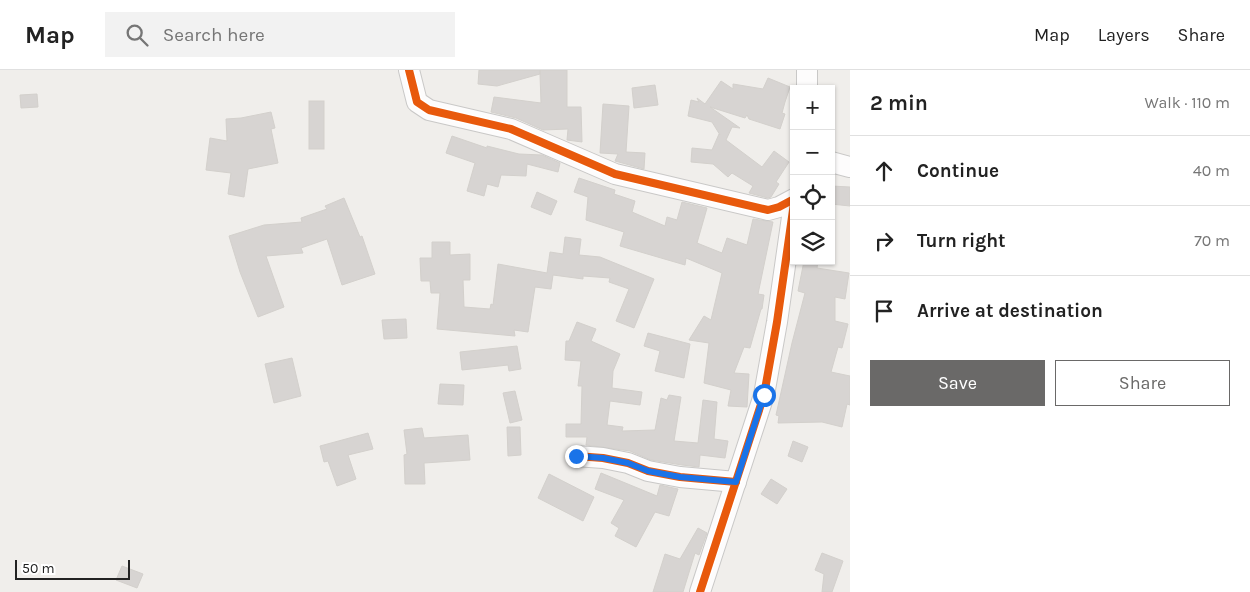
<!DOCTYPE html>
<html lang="en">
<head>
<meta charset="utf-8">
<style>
  :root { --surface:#fff; --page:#f2f2f2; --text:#222; --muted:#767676; --line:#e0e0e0; --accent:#6a6968 }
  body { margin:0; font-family:Karla,sans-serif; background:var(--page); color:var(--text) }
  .controls { position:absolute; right:15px; top:15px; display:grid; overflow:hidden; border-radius:0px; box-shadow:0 1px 4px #0004 }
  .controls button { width:45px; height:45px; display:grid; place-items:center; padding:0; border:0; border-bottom:1px solid var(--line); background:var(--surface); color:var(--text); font:25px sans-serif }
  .scale { position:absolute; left:15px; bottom:12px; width:115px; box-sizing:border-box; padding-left:5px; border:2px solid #222; border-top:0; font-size:14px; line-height:18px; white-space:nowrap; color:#222; -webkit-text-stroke:4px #fff; paint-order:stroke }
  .stop { position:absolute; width:15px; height:15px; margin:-11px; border:4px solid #1a73e8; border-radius:50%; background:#fff }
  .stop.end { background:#1a73e8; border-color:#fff; box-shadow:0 1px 5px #0008 }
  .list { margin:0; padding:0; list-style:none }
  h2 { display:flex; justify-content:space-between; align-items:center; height:65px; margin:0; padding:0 20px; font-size:21px }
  h2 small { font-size:16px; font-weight:400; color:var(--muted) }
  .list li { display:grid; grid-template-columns:32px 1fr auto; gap:15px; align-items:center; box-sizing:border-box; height:70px; padding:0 20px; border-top:1px solid var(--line) }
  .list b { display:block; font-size:19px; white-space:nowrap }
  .list em { font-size:16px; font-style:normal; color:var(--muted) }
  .actions { display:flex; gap:10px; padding:15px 20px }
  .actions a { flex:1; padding:11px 0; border:1px solid var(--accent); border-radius:0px; text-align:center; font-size:18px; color:var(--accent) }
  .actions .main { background:var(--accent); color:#fff }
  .icon { flex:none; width:28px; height:28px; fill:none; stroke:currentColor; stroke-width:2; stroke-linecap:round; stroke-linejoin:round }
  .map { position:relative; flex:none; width:850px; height:522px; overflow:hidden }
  header { display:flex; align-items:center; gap:30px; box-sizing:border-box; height:70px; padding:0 25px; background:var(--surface); border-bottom:1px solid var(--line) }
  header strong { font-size:24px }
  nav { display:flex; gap:28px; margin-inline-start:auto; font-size:18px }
  .search { width:350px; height:45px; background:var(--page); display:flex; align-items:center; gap:12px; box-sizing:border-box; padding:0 18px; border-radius:0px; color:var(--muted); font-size:19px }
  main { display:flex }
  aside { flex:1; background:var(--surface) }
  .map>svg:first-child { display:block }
  .building { fill:#d7d4d2; stroke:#d3d0cc }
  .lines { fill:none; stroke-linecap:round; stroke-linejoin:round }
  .minor-casing { stroke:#c9c8c7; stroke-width:22 }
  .minor { stroke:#fdfcfc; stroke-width:20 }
  .cycleway-casing { stroke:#fff; stroke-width:11 }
  .cycleway { stroke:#e8590c; stroke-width:8 }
  .route { stroke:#1a73e8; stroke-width:6 }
</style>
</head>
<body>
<header>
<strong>Map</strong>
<div class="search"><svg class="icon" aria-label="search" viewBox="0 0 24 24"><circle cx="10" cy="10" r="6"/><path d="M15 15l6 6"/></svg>Search here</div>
<nav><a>Map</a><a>Layers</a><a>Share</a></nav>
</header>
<main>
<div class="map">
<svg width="850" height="522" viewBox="0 0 850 522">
  <rect width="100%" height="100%" fill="#f0eeeb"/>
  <g class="building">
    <path d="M 479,0 L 540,0 L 540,4 L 540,0 L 567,0 L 567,37 L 581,37 L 582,72 L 567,70 L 568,59 L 543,60 L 516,48 L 491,42 L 494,27 L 541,33 L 540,4 L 497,16 L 478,14 Z"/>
    <path d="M 768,8 L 790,17 L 785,32 L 782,43 L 785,44 L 780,59 L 749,49 L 747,45 L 745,48 L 710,37 L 740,58 L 732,57 L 726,70 L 762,97 L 774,81 L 789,92 L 776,112 L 779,114 L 771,127 L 768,128 L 749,123 L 753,116 L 732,103 L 728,107 L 713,94 L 691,92 L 692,78 L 712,80 L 719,64 L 720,65 L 712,52 L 688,46 L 691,30 L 699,32 L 697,28 L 705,34 L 721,11 L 733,19 L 733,14 L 763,19 Z"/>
    <path d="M 655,15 L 658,35 L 634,38 L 632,18 Z"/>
    <path d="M 37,24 L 38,37 L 21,38 L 20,25 Z"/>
    <rect x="309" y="31" width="15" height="48"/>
    <path d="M 603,34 L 629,36 L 626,82 L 645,83 L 644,99 L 615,91 L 618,84 L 600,83 Z"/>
    <path d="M 271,42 L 275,58 L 271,59 L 278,93 L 248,99 L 244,127 L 228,124 L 231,103 L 206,100 L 210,68 L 227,71 L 226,49 L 241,48 Z"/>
    <path d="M 452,66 L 487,78 L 487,76 L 519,84 L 542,85 L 560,93 L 558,102 L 527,94 L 526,106 L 501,105 L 498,117 L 487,114 L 484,126 L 467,121 L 475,93 L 446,83 Z"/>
    <path d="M 579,108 L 615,120 L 614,124 L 635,131 L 632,142 L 665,156 L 667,147 L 677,150 L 682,132 L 707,138 L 697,173 L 722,183 L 727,168 L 747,175 L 753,149 L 773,152 L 758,224 L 764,225 L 762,239 L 761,239 L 750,278 L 744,277 L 734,303 L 749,304 L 747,337 L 728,336 L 731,320 L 704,313 L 709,273 L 689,270 L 704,246 L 711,250 L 722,203 L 686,188 L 685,195 L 620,176 L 624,162 L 586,150 L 588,127 L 574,122 Z"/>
    <path d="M 831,116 L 850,117 L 850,136 L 831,134 Z"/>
    <path d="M 537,122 L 557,131 L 551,145 L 531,137 Z"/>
    <path d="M 344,128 L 360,167 L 362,166 L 375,204 L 342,215 L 327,169 L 301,178 L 303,183 L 266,186 L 284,237 L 258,247 L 240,202 L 229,166 L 264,155 L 302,152 L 301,148 L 327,139 L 325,136 Z"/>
    <path d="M 565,167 L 581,169 L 579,185 L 600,187 L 654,209 L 634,258 L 616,251 L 629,219 L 609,212 L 610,208 L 583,206 L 583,209 L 553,205 L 551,219 L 535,217 L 528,262 L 514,260 L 515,266 L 437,259 L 440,223 L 431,223 L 430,211 L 421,211 L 420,188 L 432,188 L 432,172 L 450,172 L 450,185 L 470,184 L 470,210 L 463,210 L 464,237 L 490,239 L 491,234 L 493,235 L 498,194 L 547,203 L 550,182 L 563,184 Z"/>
    <path d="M 804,191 L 818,191 L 817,198 L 849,203 L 845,229 L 835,227 L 835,251 L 848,254 L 842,278 L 838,277 L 831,302 L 850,306 L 850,335 L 847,334 L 842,357 L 822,352 L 778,353 L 779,346 L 776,345 L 792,273 L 805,223 L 798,221 Z"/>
    <path d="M 406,249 L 407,268 L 384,269 L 382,250 Z"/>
    <path d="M 577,252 L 596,259 L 591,271 L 620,284 L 613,301 L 612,318 L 642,322 L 640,335 L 610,331 L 607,355 L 623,357 L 622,361 L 655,360 L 661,328 L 667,330 L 669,325 L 681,327 L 674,371 L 698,373 L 703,330 L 717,332 L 714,369 L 728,371 L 725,388 L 700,385 L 699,397 L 682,395 L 651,390 L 630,381 L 586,375 L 587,367 L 566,367 L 566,354 L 581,354 L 582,316 L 578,316 L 581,291 L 565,290 L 566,271 L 569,271 Z"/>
    <path d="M 648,263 L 690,274 L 684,308 L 655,301 L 660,281 L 644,276 Z"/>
    <path d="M 517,276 L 521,299 L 509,301 L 508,295 L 462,300 L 460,282 Z"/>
    <path d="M 292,288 L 301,326 L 274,333 L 265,294 Z"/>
    <path d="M 440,314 L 464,315 L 463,335 L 438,334 Z"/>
    <path d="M 515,321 L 522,350 L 510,353 L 503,323 Z"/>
    <path d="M 507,357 L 520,357 L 521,385 L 508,386 Z"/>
    <path d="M 422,358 L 424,368 L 468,365 L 470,390 L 424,393 L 425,414 L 405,414 L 404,385 L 407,384 L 404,360 Z"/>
    <path d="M 368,363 L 373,379 L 348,385 L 356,409 L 337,416 L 328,391 L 324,392 L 320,376 Z"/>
    <path d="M 793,371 L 808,377 L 802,392 L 788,386 Z"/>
    <path d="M 601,403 L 657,426 L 660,415 L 678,419 L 669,446 L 655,442 L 636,477 L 615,466 L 619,458 L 611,453 L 624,430 L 595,419 Z"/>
    <path d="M 549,404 L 594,427 L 583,451 L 538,428 Z"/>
    <path d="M 771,409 L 787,419 L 777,434 L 761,424 Z"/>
    <path d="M 698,458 L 707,463 L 699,485 L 695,483 L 683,522 L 653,522 L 665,484 L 680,489 Z"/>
    <path d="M 822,483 L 843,491 L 832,522 L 822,522 L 824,504 L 815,500 Z"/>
    <path d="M 122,496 L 143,504 L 137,518 L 116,510 Z"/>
  </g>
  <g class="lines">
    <g class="minor-casing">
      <g id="minor">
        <path d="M 409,0 L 417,32 L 429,40 L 511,59 L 615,104 L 768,140 L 779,137 L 794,129"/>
        <path d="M 807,0 L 807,19"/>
        <path d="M 831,92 L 850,97"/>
        <path d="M 576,386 L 603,388 L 628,393 L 648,401 L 680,407 L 736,412"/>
        <path d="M 700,522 L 764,325 L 777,252 L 794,133"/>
      </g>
    </g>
    <use href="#minor" class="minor"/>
    <g class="cycleway-casing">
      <g id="cycleway">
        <path d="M 409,0 L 417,32 L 429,40 L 511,59 L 615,104 L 768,140 L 779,137 L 794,129"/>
        <path d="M 576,386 L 603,388 L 628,393 L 648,401 L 680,407 L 736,412"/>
        <path d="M 700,522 L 764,325 L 777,252 L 794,133"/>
      </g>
    </g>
    <use href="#cycleway" class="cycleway"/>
  </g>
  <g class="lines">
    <path class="route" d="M 576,386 L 603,388 L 628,393 L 648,401 L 680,407 L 736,412 L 764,325"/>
  </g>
</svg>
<div class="controls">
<button>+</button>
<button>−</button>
<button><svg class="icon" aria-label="locate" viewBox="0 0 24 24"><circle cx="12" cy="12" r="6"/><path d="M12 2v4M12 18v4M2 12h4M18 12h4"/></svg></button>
<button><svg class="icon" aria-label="layers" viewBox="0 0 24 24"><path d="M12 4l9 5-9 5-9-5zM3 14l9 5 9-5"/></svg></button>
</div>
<div class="scale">50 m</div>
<div class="stop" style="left:764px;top:325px"></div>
<div class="stop end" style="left:576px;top:386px"></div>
</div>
<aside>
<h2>2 min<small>Walk · 110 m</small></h2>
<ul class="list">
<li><svg class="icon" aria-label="ahead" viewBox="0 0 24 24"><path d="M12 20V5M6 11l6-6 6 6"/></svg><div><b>Continue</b></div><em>40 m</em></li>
<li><svg class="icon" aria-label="right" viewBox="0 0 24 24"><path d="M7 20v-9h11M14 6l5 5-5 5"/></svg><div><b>Turn right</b></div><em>70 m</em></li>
<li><svg class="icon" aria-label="arrive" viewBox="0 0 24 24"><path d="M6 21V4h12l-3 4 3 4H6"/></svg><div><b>Arrive at destination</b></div></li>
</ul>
<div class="actions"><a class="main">Save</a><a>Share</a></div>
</aside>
</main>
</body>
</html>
